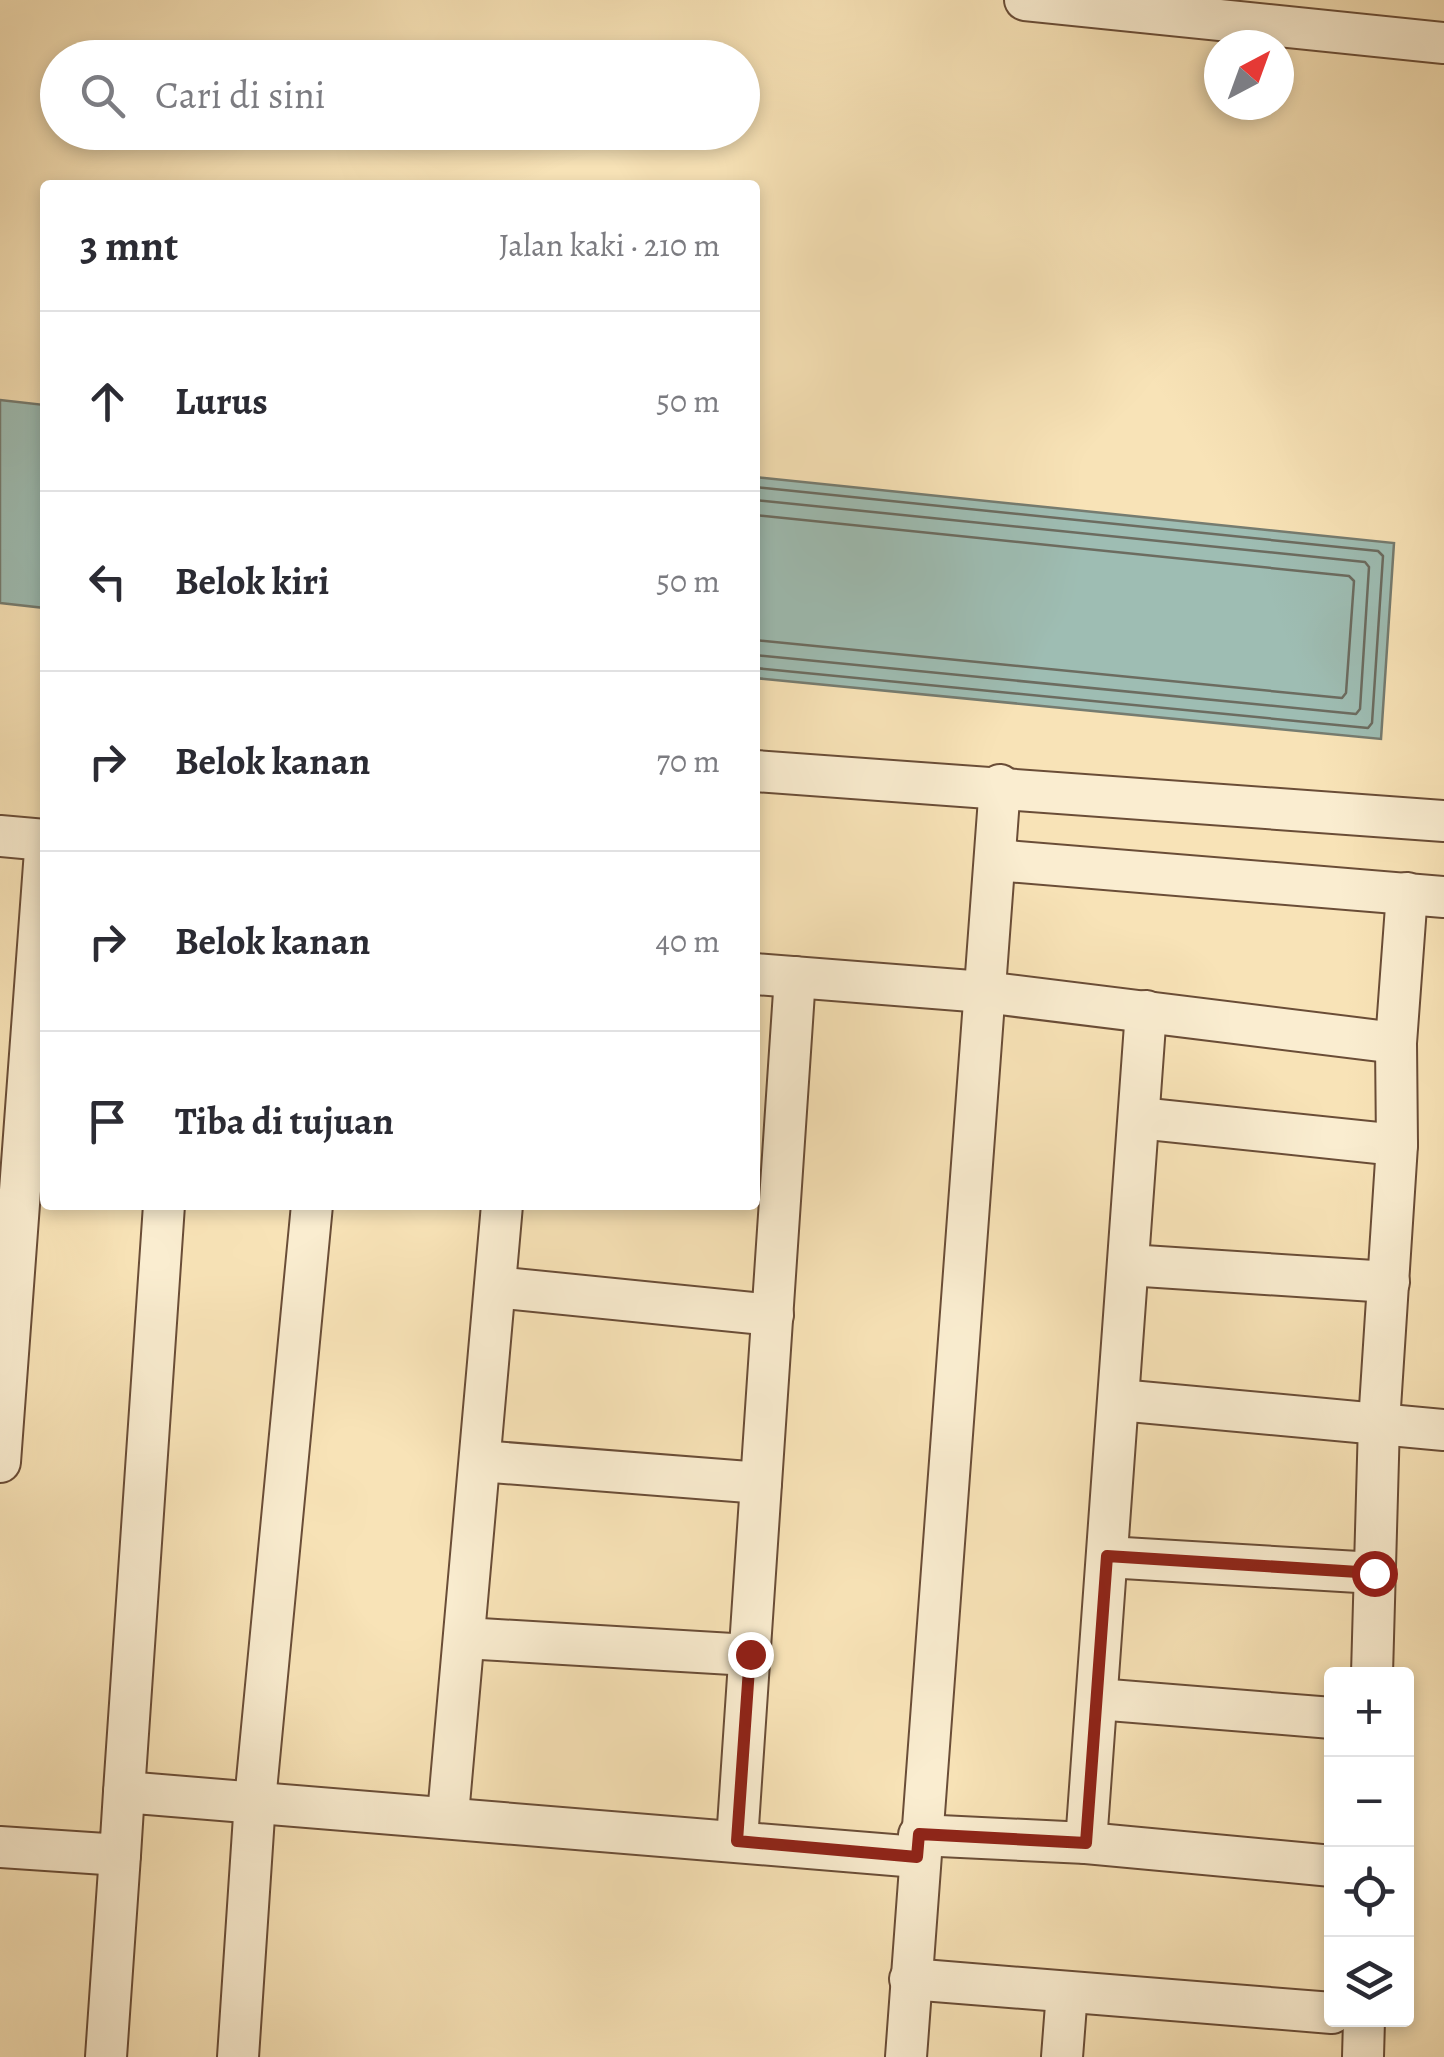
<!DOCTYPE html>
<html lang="id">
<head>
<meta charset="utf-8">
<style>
  :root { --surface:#fff; --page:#f7f7f7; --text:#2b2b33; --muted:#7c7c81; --line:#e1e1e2 }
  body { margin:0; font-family:Alegreya,serif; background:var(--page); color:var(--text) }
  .controls { position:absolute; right:30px; bottom:30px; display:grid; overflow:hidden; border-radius:10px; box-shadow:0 5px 15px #0003 }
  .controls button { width:90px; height:90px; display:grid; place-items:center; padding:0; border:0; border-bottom:2px solid var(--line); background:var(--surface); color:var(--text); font:50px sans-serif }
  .compass { position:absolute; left:1204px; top:30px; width:90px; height:90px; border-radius:50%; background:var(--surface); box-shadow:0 5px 15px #0003; rotate:41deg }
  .stop { position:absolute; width:30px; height:30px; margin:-22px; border:8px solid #8f2418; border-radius:50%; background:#fff }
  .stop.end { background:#8f2418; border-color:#fff; box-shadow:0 2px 10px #0008 }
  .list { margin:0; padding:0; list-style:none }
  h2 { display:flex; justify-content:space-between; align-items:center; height:130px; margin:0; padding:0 40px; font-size:42px }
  h2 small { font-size:32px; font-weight:400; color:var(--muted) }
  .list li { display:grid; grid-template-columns:65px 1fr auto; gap:30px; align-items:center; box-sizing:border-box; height:180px; padding:0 40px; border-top:2px solid var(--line) }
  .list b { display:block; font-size:38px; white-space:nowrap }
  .list em { font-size:32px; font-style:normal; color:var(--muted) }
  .icon { flex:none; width:55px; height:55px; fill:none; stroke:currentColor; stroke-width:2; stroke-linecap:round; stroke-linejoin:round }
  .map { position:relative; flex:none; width:1444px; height:2057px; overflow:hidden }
  .search { position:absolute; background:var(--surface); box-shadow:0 5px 15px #0003; left:40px; top:40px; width:720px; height:110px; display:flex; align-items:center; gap:25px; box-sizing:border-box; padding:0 35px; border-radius:55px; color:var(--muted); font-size:38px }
  .panel { position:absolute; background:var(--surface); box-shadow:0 5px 15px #0003; left:40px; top:180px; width:720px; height:1030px; border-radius:10px }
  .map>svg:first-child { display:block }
  .water { fill:#9ebdb3; stroke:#767c70; stroke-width:2.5 }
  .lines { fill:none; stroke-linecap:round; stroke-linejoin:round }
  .shore { stroke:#6c6c60; stroke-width:2.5 }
  .street-casing { stroke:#6a4d37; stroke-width:44 }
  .street { stroke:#faedd0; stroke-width:40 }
  .route { stroke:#8f2418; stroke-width:12 }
</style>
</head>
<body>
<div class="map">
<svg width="1444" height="2057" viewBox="0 0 1444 2057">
  <rect width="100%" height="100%" fill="#f8e3b7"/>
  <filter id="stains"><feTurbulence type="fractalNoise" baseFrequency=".002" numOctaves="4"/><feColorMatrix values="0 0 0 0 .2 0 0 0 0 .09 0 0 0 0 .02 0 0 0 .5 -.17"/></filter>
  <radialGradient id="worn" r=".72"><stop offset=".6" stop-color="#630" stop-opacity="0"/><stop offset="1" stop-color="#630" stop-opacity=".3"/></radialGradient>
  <g class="water">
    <path d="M 0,400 L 45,405 L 45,608 L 0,603 Z"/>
    <path d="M 755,477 L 1394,543 L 1381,739 L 755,678 Z"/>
  </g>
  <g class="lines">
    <g class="shore">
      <path d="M 755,487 L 1378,551 L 1383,556 L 1372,723 L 1368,728 L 755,668"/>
      <path d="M 755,500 L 1365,562 L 1369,567 L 1360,709 L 1356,714 L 755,655"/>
      <path d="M 755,515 L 1349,576 L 1354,581 L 1346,693 L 1342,698 L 755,640"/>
    </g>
    <g class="street-casing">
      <g id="street">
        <path d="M 1025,0 L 1444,43"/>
        <path d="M 755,771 L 1444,821"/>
        <path d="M 0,836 L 45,840"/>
        <path d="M 995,860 L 1444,897"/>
        <path d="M 755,974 L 984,992 L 1396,1043"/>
        <path d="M 1139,1118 L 1397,1145"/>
        <path d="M 1128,1265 L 1389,1282"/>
        <path d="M 495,1287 L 773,1315"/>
        <path d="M 1119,1400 L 1444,1430"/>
        <path d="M 480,1461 L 761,1483"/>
        <path d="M 0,1462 L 45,851"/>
        <path d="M 1107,1557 L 1375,1573"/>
        <path d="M 464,1638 L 749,1655"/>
        <path d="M 1372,1674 L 1379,1423 L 1397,1145 L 1396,1043 L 1407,893"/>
        <path d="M 1097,1699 L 1332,1718"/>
        <path d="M 124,1792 L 164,1205"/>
        <path d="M 448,1815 L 502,1205"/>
        <path d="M 919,1835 L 1086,1843 L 1146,1011"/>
        <path d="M 737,1841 L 795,977"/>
        <path d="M 1086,1843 L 1332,1866"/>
        <path d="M 0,1847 L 120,1855 L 124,1792 L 917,1857"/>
        <path d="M 910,1979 L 1332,2013"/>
        <path d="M 106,2057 L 120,1855"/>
        <path d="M 238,2057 L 255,1801 L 312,1205"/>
        <path d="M 906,2057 L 1000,785"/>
        <path d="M 1062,2057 L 1067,1992"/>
        <path d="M 1363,2057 L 1364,2020"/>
      </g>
    </g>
    <use href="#street" class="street"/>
  </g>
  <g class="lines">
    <path class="route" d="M 750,1654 L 737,1841 L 917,1857 L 919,1834 L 1086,1843 L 1107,1556 L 1374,1573"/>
  </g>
  <rect width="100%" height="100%" filter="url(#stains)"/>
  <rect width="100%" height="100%" fill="url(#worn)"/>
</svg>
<div class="controls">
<button>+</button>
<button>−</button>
<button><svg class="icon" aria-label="locate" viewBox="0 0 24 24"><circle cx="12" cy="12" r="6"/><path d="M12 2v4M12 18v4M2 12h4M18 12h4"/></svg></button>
<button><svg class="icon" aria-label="layers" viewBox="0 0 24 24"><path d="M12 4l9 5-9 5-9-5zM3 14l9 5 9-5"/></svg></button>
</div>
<svg class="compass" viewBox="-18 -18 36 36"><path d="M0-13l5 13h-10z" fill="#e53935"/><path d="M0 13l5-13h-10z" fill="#7c7c81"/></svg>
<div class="stop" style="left:1374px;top:1573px"></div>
<div class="stop end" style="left:750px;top:1654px"></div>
<div class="search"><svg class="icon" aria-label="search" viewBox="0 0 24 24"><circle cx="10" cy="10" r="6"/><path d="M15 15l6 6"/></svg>Cari di sini</div>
<section class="panel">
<h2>3 mnt<small>Jalan kaki · 210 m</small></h2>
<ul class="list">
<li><svg class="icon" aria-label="ahead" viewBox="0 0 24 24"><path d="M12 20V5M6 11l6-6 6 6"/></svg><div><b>Lurus</b></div><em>50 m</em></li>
<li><svg class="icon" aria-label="left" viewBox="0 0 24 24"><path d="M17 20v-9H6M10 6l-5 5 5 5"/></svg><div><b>Belok kiri</b></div><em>50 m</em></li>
<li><svg class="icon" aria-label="right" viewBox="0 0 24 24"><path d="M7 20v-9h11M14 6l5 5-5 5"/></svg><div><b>Belok kanan</b></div><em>70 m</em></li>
<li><svg class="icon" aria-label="right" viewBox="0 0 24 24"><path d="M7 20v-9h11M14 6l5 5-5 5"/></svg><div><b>Belok kanan</b></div><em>40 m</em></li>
<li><svg class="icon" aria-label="arrive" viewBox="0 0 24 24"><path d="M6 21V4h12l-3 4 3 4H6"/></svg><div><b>Tiba di tujuan</b></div></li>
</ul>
</section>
</div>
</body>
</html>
